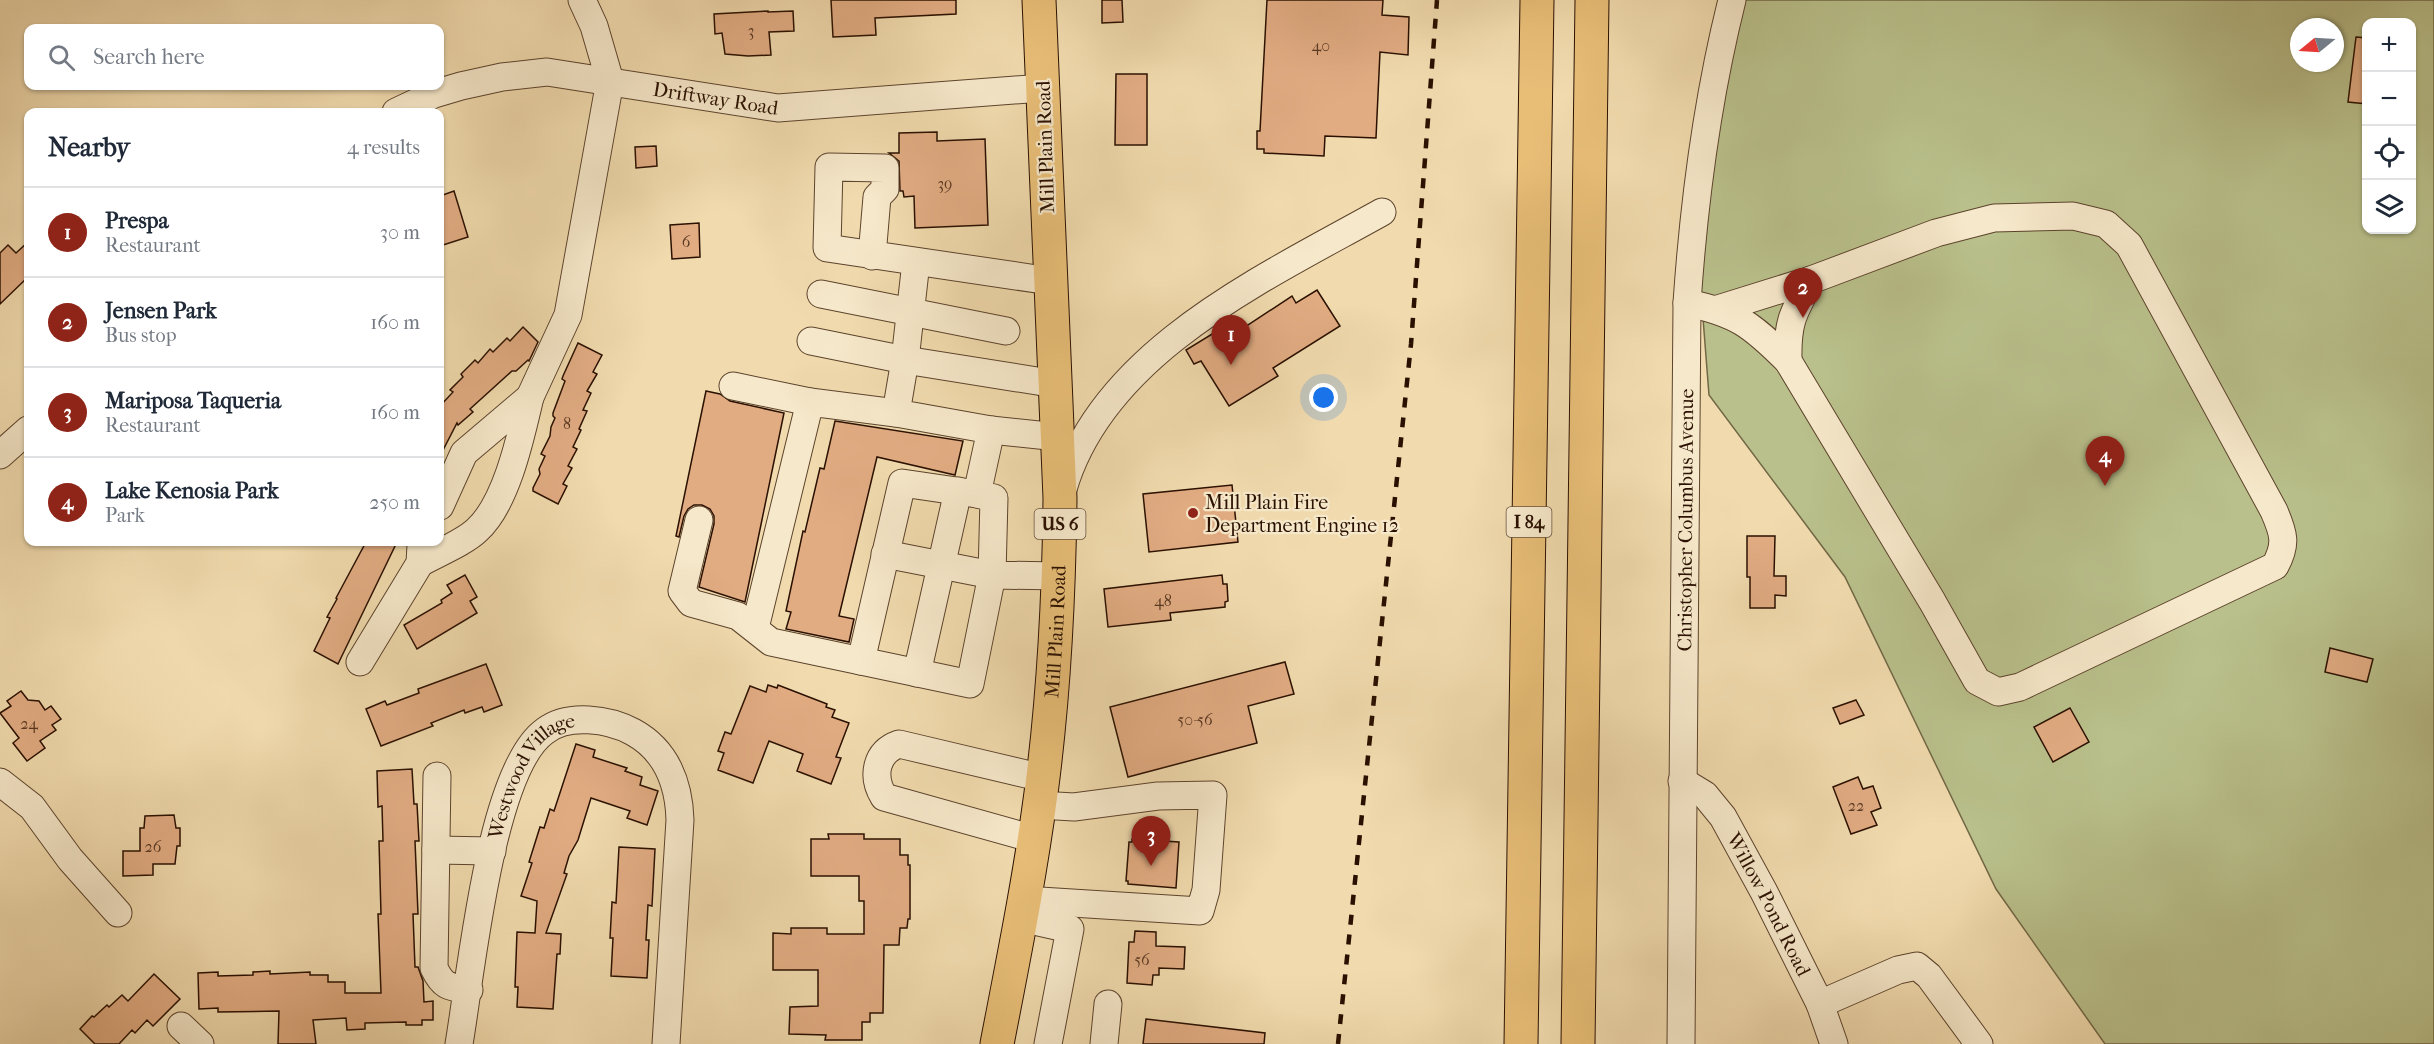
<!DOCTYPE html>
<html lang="en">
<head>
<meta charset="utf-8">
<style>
  :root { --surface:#fff; --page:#f2f2f3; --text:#1f2937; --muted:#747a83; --line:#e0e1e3; --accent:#8f2418 }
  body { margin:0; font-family:"IM FELL French Canon",serif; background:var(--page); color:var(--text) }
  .controls { position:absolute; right:18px; top:18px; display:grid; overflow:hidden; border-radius:12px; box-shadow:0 2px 4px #0004 }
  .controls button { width:54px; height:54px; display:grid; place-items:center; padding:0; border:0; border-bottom:2px solid var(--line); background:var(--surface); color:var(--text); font:30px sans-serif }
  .compass { position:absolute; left:2290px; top:18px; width:54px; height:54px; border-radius:50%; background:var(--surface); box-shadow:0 2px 4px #0004; rotate:252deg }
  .you { position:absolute; left:1324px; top:398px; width:21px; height:21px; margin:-15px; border:4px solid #fff; border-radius:50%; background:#1a73e8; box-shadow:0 0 0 9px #1a73e833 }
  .badge { display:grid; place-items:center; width:39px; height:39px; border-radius:50%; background:var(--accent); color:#fff; font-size:20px; font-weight:700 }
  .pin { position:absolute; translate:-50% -50px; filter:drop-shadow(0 2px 3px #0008) }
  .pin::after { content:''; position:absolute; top:32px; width:21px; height:18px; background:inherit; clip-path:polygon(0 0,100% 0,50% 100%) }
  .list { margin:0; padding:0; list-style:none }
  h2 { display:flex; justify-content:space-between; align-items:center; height:78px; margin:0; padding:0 24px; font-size:26px }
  h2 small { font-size:20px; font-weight:400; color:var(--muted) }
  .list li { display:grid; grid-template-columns:39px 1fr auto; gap:18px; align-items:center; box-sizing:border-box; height:90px; padding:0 24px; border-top:2px solid var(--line) }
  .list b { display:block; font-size:22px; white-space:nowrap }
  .list p { margin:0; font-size:20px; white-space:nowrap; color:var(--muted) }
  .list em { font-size:20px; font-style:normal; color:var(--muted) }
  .icon { flex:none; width:33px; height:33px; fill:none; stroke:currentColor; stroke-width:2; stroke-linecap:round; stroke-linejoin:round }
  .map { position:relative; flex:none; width:2434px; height:1044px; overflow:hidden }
  .search { position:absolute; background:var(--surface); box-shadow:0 2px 4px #0004; left:24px; top:24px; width:420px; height:66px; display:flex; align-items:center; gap:15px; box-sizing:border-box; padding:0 21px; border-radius:12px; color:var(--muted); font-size:22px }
  .panel { position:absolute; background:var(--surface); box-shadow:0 2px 4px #0004; left:24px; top:108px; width:420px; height:438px; border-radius:12px }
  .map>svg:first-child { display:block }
  .green { fill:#b9c08b; stroke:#726846; stroke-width:1.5; fill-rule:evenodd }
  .building { fill:#e2ac83; stroke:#2a1000; stroke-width:1.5 }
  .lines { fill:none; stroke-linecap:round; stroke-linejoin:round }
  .minor-casing { stroke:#5c432c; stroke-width:29 }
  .major-casing { stroke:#2a1000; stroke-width:35 }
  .highway-casing { stroke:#2a1000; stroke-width:35 }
  .minor { stroke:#f6e8ca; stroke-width:27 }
  .major { stroke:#e8be77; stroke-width:33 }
  .highway { stroke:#e8be77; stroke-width:33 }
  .rail { stroke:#2a1000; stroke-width:4.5; stroke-dasharray:10 10; stroke-linecap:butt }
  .poi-dot { fill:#8f2418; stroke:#f6e8ca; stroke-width:2 }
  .labels { text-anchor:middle; stroke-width:4.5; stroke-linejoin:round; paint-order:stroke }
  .number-label { font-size:16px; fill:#583721 }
  .shield { fill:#f6e8ca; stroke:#67513d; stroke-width:1.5 }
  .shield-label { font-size:18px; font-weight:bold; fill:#2a1000 }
  .street-label { font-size:20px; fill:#2a1000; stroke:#f6e8ca }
  .poi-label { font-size:20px; fill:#2a1000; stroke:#f6e8ca; text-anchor:start }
</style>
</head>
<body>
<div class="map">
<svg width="2434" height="1044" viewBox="0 0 2434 1044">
  <rect width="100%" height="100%" fill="#f1dbae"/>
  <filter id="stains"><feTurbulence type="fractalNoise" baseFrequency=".00333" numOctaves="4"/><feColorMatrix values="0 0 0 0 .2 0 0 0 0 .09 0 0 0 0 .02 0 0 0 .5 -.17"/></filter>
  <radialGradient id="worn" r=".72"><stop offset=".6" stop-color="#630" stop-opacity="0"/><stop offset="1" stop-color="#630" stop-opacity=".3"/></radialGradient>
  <path class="green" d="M 1726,0 L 2434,0 L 2434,1044 L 2105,1044 L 1996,889 L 1845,577 L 1709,395 L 1698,254 ZM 2366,22 L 2412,22 L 2412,230 L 2366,230 ZM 2299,27 L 2335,27 L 2335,63 L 2299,63 Z"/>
  <g class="building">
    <path d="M 831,0 L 956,0 L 956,14 L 875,18 L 876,35 L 833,37 Z"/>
    <path d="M 1102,0 L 1122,0 L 1123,22 L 1102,23 Z"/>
    <path d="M 1267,0 L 1383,0 L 1382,15 L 1409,17 L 1408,55 L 1380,52 L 1376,138 L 1325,136 L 1324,156 L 1264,153 L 1264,149 L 1257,149 L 1257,131 L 1260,131 Z"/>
    <path d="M 768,11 L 768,12 L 793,11 L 794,31 L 769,32 L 771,55 L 748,56 L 725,54 L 722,33 L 715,34 L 714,14 Z"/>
    <path d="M 2356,37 L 2367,38 L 2367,104 L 2348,102 Z"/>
    <path d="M 1116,74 L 1147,74 L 1147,145 L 1115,145 Z"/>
    <path d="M 937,132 L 937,141 L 985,139 L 988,225 L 915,228 L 914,196 L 904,197 L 903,191 L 900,191 L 899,161 L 889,153 L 899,153 L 899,133 Z"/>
    <path d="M 656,146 L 657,166 L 636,168 L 635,147 Z"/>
    <path d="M 454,191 L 468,237 L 440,246 L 440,196 Z"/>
    <path d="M 699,223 L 700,257 L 672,259 L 670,225 Z"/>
    <path d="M 28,242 L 28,277 L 0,304 L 0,253 L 8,245 L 16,253 Z"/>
    <path d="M 1317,290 L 1340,326 L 1273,368 L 1278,376 L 1229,406 L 1201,361 L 1194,364 L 1186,350 L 1230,323 L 1236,333 L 1292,296 L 1296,303 Z"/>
    <path d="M 523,327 L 538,342 L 529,361 L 528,360 L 516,371 L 512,371 L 470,409 L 473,412 L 458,425 L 457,423 L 440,456 L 440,406 L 453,392 L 450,390 L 463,377 L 461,374 L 475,360 L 478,363 L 490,349 L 493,352 L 507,338 L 510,341 Z"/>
    <path d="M 578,343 L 602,355 L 593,372 L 597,374 L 587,391 L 591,393 L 583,410 L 587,411 L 579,429 L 581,430 L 573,447 L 577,449 L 568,466 L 572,468 L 563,484 L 567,486 L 558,504 L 533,491 L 533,488 L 540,474 L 539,469 L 545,456 L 541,454 L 550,436 L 551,427 L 555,418 L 553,416 L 553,413 L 565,381 L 562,379 L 563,376 Z"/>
    <path d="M 706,391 L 720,394 L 730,401 L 784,413 L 745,602 L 699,587 L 714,524 L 714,516 L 710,509 L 702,505 L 694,505 L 688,509 L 684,516 L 679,537 L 676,536 Z"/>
    <path d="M 835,421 L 963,441 L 955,475 L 877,457 L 839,616 L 854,619 L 849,642 L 786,629 L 791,612 L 786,611 L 803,531 L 805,532 L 820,468 L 824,469 Z"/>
    <path d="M 1232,485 L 1238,542 L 1149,552 L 1143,494 Z"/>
    <path d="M 1747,536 L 1775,536 L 1774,576 L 1786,576 L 1786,596 L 1775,595 L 1775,608 L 1750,608 L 1750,577 L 1747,577 Z"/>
    <path d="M 366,542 L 397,542 L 338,664 L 314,651 L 330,618 L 327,617 L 337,599 L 336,598 Z"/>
    <path d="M 465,575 L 477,597 L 470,601 L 477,613 L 417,649 L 404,625 L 442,603 L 441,600 L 452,593 L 447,585 Z"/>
    <path d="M 1222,575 L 1223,584 L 1227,584 L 1228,601 L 1225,602 L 1225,607 L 1170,613 L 1171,620 L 1108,627 L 1104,589 Z"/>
    <path d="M 2330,648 L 2373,659 L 2367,682 L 2325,672 Z"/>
    <path d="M 1285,662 L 1294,694 L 1248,706 L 1257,743 L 1128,777 L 1110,707 Z"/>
    <path d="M 486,664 L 502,705 L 484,712 L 482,707 L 465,713 L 464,710 L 431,723 L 433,726 L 381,746 L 366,709 L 385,701 L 387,705 L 419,693 L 418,689 Z"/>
    <path d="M 768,685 L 777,688 L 778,685 L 827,704 L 826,707 L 835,710 L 832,717 L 849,723 L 836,757 L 841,758 L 831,784 L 797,771 L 803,754 L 769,741 L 753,783 L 718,770 L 724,753 L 718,751 L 725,732 L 731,734 L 750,686 L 766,692 Z"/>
    <path d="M 21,691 L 28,700 L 39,701 L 45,710 L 51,706 L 61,719 L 52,725 L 56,730 L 40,741 L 45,748 L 27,761 L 13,743 L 19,738 L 0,713 L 11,706 L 7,701 Z"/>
    <path d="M 1856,700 L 1864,715 L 1840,724 L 1833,708 Z"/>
    <path d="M 2070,708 L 2089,742 L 2053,762 L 2034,727 Z"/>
    <path d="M 576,744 L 595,750 L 593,757 L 627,768 L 625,771 L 642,777 L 640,785 L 658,791 L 647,825 L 627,818 L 630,811 L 591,798 L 578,840 L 569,856 L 564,873 L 567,874 L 546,933 L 561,934 L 560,954 L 557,954 L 553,1009 L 517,1007 L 518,987 L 515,987 L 517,932 L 535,933 L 537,901 L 521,896 L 532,863 L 529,862 L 540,827 L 544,828 L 550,809 L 554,811 Z"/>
    <path d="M 412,769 L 414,804 L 417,804 L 419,841 L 415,841 L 418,914 L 413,914 L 415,967 L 418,967 L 423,981 L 424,1002 L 433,1001 L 433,1020 L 422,1020 L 422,1025 L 406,1025 L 406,1022 L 365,1023 L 365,1029 L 347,1030 L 346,1018 L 313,1020 L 316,1044 L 278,1044 L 279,1011 L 218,1012 L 218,1008 L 199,1009 L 198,973 L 218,972 L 218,976 L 253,975 L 253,972 L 270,971 L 270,974 L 310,972 L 310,975 L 328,975 L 328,982 L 345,982 L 345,993 L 381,993 L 378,914 L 381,914 L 379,841 L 383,841 L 382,806 L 378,807 L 377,771 Z"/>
    <path d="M 1858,777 L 1863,789 L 1873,786 L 1881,808 L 1871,812 L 1877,825 L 1851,834 L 1833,787 Z"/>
    <path d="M 174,815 L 176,828 L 180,828 L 180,846 L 177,846 L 175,864 L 153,864 L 153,875 L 123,876 L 123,851 L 140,851 L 140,828 L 144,828 L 145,816 Z"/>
    <path d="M 828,834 L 864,834 L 864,839 L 900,839 L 900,855 L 908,855 L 908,865 L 910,865 L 910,919 L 908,919 L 907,928 L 900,928 L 899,945 L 884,945 L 883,1013 L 870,1013 L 870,1022 L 862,1022 L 862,1040 L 825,1040 L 826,1035 L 789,1034 L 790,1007 L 818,1006 L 818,970 L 773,970 L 773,933 L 791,934 L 791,928 L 827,928 L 827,934 L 864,934 L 864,901 L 859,901 L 859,876 L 811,876 L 811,839 L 829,839 Z"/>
    <path d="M 1132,839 L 1179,842 L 1176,888 L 1128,884 L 1128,881 L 1126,881 L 1129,842 L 1132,842 Z"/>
    <path d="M 619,847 L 655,849 L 652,906 L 648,905 L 646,940 L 649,940 L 647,978 L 611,976 L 613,938 L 610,938 L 612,902 L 616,903 Z"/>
    <path d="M 1135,931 L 1156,932 L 1156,946 L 1185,947 L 1184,969 L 1159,968 L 1159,975 L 1153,975 L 1152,985 L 1127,983 L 1129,942 L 1134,942 Z"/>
    <path d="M 154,974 L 180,999 L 153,1026 L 147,1020 L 135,1033 L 132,1030 L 119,1044 L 95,1044 L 80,1029 L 92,1016 L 94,1017 L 107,1005 L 109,1007 L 122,995 L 128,1001 Z"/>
    <path d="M 1146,1019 L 1265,1033 L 1264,1044 L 1143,1044 Z"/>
  </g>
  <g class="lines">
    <g class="minor-casing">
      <g id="minor">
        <path id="s1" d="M 396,112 L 434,94 L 461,86 L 502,77 L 547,72 L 778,108 L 1042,88"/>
        <path d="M 872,256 L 877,197 L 885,189 L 885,168 L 829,167 L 827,248 L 1050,281"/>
        <path d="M 916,262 L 905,360 L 896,413 L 991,430 L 1058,437"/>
        <path d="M 821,294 L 1006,331"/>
        <path d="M 1687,303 C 1737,313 1752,325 1788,361 L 1932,601 L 1977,681 L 1998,692 L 2020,687 L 2275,566 C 2287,544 2284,534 2274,511 L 2129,245 L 2106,224 L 2073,216 L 1994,218 L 1936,233 L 1811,280 L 1718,309"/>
        <path d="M 811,341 L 905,360 L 1056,384"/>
        <path d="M 1788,361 C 1787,322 1793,313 1811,280"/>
        <path d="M 733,386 L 810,402"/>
        <path d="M 991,430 L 977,494 L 994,498 L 992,575 L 1060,576"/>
        <path d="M 0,455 L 28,430"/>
        <path d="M 1063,489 C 1103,351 1266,277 1382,212"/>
        <path d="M 440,506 L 464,453 L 530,397 L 568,315 L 610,81 L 594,26 L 582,0"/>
        <path d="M 699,520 L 682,591 L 691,603 L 738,616 L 771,642 L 970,684 L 992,575 L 885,554"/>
        <path d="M 420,563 C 436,554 465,542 477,530 C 507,503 521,435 530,397"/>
        <path d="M 755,628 L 810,402 L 896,413"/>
        <path d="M 861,661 L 902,483 L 977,494"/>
        <path d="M 360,662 L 420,563 L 421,545"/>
        <path d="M 917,673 L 958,491"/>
        <path d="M 437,776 L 434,968 C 443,987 449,987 469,990"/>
        <path id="s2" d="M 1682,781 L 1705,795 L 1723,817 L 1764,892 L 1820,1004 L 1834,1044"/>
        <path d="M 0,782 L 32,807 L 70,859 L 118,913"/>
        <path d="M 1034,839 L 884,797 C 871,776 876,752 899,744 L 1043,778"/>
        <path d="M 436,850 L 492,851"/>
        <path d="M 1024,900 L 1200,911 L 1206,890 L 1213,795 L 1158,796 L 1074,807 L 1039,805"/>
        <path d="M 1021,918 L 1070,929 L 1048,1044"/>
        <path d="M 1820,1004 L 1898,970 L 1917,966 L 1929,976 L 1979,1044"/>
        <path d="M 181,1026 L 200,1044"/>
        <path id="s3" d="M 459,1044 C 471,975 490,770 545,731 C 568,713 609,719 633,732 C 666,750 679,783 680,820 L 666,1044"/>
        <path d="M 1104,1044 L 1108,1004"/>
        <path id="s4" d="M 1681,1044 L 1687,303 C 1694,200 1707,100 1732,0"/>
      </g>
    </g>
    <g class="major-casing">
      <g id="major">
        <path id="s5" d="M 997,1044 C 1013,961 1030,877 1041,793 C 1054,695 1059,597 1060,498 L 1039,0"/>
      </g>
    </g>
    <g class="highway-casing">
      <g id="highway">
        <path d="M 1521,1044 L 1537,0"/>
        <path d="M 1578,1044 L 1592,0"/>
      </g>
    </g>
    <use href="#minor" class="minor"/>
    <use href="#major" class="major"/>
    <use href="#highway" class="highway"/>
    <path class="rail" d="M 1338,1044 L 1411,344 L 1437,0"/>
  </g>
  <circle class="poi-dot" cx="1193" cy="513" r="6"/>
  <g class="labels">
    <g class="number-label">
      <text x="751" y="36">3</text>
      <text x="1321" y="51">40</text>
      <text x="945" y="189">39</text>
      <text x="686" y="247">6</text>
      <text x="567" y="429">8</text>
      <text x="1163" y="606">48</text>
      <text x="1195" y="725">50-56</text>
      <text x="29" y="729">24</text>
      <text x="1856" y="811">22</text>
      <text x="153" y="852">26</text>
      <text x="1142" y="965">56</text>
    </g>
    <g class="shield">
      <rect x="1506.5" y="507" width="45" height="30" rx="4.5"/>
      <rect x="1034.5" y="509" width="51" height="30" rx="4.5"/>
    </g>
    <g class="shield-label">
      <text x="1529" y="528">I 84</text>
      <text x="1060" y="530">US 6</text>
    </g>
    <g class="street-label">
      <text dy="7" stroke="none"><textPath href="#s1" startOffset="328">Driftway Road</textPath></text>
      <text transform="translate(1045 147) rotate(-92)" y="7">Mill Plain Road</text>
      <text dy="7" stroke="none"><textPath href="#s4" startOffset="524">Christopher Columbus Avenue</textPath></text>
      <text dy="7" stroke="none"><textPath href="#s5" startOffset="417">Mill Plain Road</textPath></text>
      <text dy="7" stroke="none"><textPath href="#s3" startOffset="285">Westwood Village</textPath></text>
      <text dy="7" stroke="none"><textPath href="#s2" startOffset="154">Willow Pond Road</textPath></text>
    </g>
    <g class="poi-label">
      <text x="1205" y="509">Mill Plain Fire<tspan x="1205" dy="23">Department Engine 12</tspan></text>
    </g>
  </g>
  <rect width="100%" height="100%" filter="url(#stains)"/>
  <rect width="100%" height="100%" fill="url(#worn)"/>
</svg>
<div class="controls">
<button>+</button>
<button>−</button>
<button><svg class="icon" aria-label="locate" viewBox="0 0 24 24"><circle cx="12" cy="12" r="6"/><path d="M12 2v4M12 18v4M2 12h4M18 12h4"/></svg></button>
<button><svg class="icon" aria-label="layers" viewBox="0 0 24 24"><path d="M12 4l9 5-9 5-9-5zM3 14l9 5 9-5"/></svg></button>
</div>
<svg class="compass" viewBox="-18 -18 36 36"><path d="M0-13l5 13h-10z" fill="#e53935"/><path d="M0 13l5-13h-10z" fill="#747a83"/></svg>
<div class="you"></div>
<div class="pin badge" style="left:1231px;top:365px">1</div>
<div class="pin badge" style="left:1803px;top:318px">2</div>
<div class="pin badge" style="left:1151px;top:866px">3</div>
<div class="pin badge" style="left:2105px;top:486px">4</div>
<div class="search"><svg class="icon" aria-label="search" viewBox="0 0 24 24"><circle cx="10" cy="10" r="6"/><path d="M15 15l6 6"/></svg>Search here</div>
<section class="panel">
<h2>Nearby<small>4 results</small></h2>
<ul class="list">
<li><span class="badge">1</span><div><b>Prespa</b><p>Restaurant</p></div><em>30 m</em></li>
<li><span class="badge">2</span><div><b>Jensen Park</b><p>Bus stop</p></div><em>160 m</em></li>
<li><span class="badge">3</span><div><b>Mariposa Taqueria</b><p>Restaurant</p></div><em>160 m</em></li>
<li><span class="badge">4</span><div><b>Lake Kenosia Park</b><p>Park</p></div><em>250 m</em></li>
</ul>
</section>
</div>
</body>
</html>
